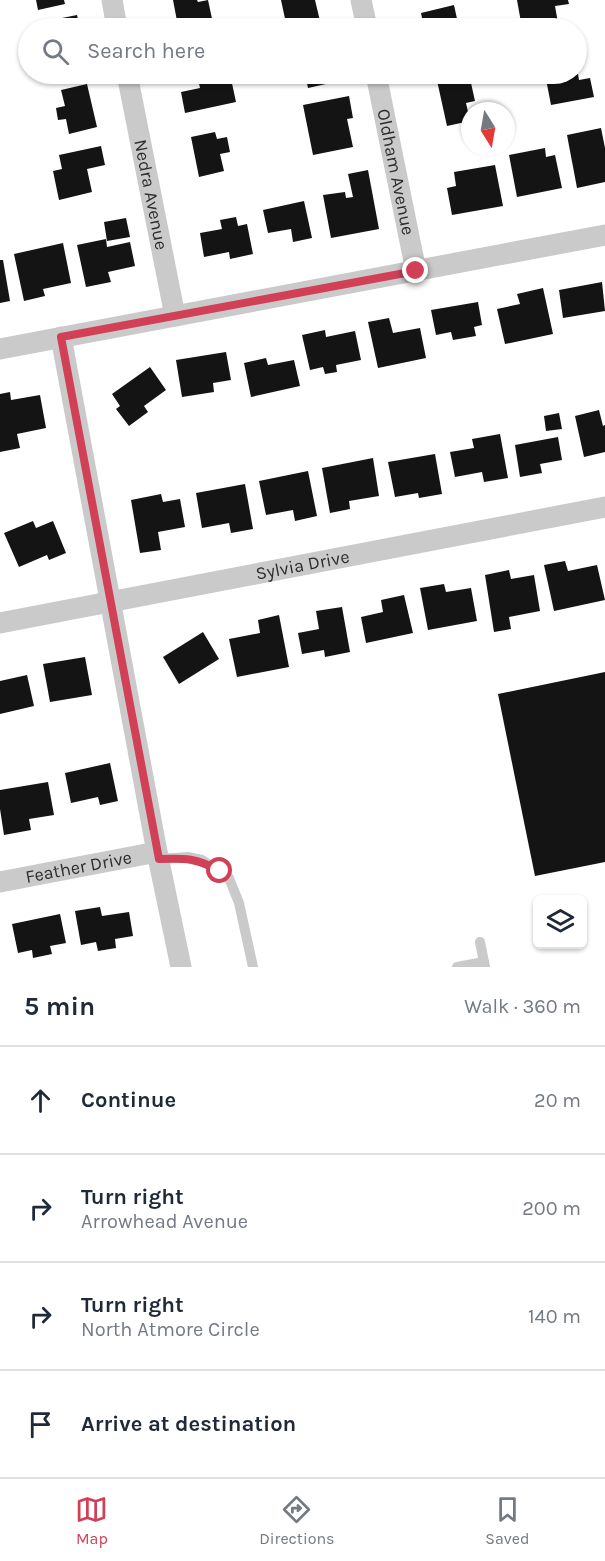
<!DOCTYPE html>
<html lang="en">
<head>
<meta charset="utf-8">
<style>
  :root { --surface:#fff; --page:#f6f6f7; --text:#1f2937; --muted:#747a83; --line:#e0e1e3; --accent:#d24057 }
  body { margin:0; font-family:Karla,sans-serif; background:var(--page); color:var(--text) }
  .controls { position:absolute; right:18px; bottom:18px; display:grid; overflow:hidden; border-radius:9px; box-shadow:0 2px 4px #0004 }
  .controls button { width:54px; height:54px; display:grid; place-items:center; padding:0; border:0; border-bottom:2px solid var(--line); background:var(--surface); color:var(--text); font:30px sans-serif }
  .compass { position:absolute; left:461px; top:102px; width:54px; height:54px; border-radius:50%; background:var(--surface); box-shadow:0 2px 4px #0004; rotate:169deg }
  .stop { position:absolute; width:18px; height:18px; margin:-14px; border:4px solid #d24057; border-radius:50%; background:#fff }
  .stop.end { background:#d24057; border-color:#fff; box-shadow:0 2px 6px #0008 }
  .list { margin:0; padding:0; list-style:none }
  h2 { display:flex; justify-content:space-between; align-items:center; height:78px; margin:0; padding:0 24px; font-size:26px }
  h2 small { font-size:20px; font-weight:400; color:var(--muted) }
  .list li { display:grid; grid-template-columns:39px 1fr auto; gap:18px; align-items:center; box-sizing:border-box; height:108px; padding:0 24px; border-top:2px solid var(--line) }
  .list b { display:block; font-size:22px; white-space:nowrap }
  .list p { margin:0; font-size:20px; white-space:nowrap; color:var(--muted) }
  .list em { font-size:20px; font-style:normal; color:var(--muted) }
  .icon { flex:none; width:33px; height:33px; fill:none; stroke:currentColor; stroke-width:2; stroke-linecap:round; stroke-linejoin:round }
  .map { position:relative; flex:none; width:605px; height:967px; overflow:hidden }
  .search { position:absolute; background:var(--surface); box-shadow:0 2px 4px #0004; left:18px; right:18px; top:18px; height:66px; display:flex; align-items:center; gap:15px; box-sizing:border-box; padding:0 21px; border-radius:33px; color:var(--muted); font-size:22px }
  .sheet { height:510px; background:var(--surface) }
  nav { display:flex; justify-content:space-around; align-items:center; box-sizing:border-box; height:84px; border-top:2px solid var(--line); background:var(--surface); font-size:16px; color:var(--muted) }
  nav a { display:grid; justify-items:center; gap:3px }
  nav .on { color:var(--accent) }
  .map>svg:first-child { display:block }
  .building { fill:#141414 }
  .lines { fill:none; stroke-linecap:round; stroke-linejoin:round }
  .lane { stroke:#cacaca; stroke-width:10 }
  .street { stroke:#cacaca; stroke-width:21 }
  .route { stroke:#d24057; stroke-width:8 }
  .labels { text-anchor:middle; stroke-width:6; stroke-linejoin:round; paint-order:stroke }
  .street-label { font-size:18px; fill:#2d2d2d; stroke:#fff }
</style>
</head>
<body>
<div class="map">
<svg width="605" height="967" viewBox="0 0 605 967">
  <rect width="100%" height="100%" fill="#fff"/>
  <g class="building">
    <path d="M 36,0 L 64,0 L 65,4 L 38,10 Z"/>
    <path d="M 173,0 L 197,0 L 198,2 L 208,0 L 214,28 L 170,28 L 169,23 L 177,21 Z"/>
    <path d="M 281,0 L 315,0 L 320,21 L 287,28 Z"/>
    <path d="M 517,0 L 568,0 L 569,4 L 555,6 L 558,23 L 522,28 Z"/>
    <path d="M 454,5 L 459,28 L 424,28 L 421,13 Z"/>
    <path d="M 77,15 L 80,28 L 43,28 L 42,22 Z"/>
    <path d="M 197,74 L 230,74 L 236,102 L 185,113 L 181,92 L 200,88 Z"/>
    <path d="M 305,74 L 342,74 L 344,80 L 308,88 Z"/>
    <path d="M 446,74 L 469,74 L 475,101 L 466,103 L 470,121 L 447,126 L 436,76 Z"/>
    <path d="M 545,74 L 578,74 L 579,80 L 590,78 L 594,97 L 551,105 Z"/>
    <path d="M 87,84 L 97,127 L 69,134 L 66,119 L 58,120 L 56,108 L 65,106 L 61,90 Z"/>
    <path d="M 349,96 L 353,118 L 347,119 L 353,147 L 313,155 L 303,105 Z"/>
    <path d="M 601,128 L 605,148 L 605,182 L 577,188 L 567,135 Z"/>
    <path d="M 215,132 L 217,139 L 227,137 L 230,152 L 220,154 L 224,171 L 199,177 L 191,137 Z"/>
    <path d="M 101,146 L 105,165 L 87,169 L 92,192 L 59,200 L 53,171 L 62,169 L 59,155 Z"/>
    <path d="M 545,148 L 546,157 L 555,155 L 562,188 L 517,197 L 509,155 Z"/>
    <path d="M 495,165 L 503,206 L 452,215 L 447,188 L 456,186 L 454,172 Z"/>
    <path d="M 368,170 L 379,229 L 331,238 L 323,195 L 345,192 L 346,198 L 353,197 L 348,174 Z"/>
    <path d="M 304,201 L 312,238 L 293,242 L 291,229 L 268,233 L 263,210 Z"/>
    <path d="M 236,217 L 238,226 L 247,224 L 253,254 L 230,259 L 229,252 L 204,257 L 200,233 L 222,229 L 220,220 Z"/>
    <path d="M 126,218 L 130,237 L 107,241 L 104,222 Z"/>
    <path d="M 106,239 L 107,247 L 130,242 L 135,266 L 108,272 L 111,282 L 86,287 L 77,245 Z"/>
    <path d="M 63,243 L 71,283 L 43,289 L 45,296 L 24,301 L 14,254 Z"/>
    <path d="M 0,260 L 3,260 L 10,301 L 0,303 Z"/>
    <path d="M 602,282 L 605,311 L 563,318 L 559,290 Z"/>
    <path d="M 543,288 L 553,334 L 505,344 L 497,309 L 520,304 L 517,294 Z"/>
    <path d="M 478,302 L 482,325 L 474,327 L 476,336 L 453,340 L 451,332 L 436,335 L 431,310 Z"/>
    <path d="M 389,318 L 393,333 L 420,328 L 426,358 L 378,368 L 368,322 Z"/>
    <path d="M 325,330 L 326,337 L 355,331 L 361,360 L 336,365 L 337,372 L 325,374 L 323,367 L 310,370 L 302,335 Z"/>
    <path d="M 226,352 L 231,380 L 213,383 L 214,392 L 182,397 L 176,360 Z"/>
    <path d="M 266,358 L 268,365 L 294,360 L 300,386 L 251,397 L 244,363 Z"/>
    <path d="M 150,367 L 166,390 L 144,406 L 148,412 L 129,426 L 116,409 L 120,406 L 112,394 Z"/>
    <path d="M 10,392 L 11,400 L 40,395 L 46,428 L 17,434 L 20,448 L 0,452 L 0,394 Z"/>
    <path d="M 599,410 L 603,426 L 605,425 L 605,452 L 584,457 L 575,416 Z"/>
    <path d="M 559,413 L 562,429 L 546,431 L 544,416 Z"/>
    <path d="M 500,434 L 508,478 L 484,482 L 482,472 L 455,477 L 450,452 L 474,448 L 472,439 Z"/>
    <path d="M 558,437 L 562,460 L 540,464 L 542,473 L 520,477 L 515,445 Z"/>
    <path d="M 435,454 L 442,494 L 419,498 L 418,493 L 395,497 L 388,462 Z"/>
    <path d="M 373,458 L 379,496 L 349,501 L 350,509 L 330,513 L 322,468 Z"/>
    <path d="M 308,471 L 317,516 L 295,521 L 293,510 L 266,515 L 259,481 Z"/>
    <path d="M 245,484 L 253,529 L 231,533 L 229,523 L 202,528 L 196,493 Z"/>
    <path d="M 161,494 L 163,502 L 180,499 L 185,527 L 158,532 L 161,550 L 140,553 L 131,500 Z"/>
    <path d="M 33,521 L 36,528 L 53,521 L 66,553 L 49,560 L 47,555 L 19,567 L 4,533 Z"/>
    <path d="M 565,561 L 568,571 L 597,565 L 605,600 L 554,611 L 544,565 Z"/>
    <path d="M 509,570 L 511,579 L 534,575 L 540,611 L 509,617 L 511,629 L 494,632 L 485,575 Z"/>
    <path d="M 444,584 L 446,592 L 471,588 L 477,621 L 428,630 L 420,588 Z"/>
    <path d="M 404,595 L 413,633 L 366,643 L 361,617 L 383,612 L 381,600 Z"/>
    <path d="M 342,607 L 350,652 L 325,657 L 324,650 L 302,654 L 298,633 L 319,629 L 316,611 Z"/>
    <path d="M 279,615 L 289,667 L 237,677 L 229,639 L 260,633 L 258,620 Z"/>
    <path d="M 203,632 L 219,659 L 179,684 L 163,657 Z"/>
    <path d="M 85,657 L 92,695 L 50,702 L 43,664 Z"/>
    <path d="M 605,672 L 605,862 L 535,876 L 498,694 Z"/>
    <path d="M 27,675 L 34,706 L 0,714 L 0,681 Z"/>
    <path d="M 110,763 L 118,801 L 100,805 L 98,797 L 71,803 L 65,773 Z"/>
    <path d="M 48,782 L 54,815 L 29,819 L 31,830 L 4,835 L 0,809 L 0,790 Z"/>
    <path d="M 100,907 L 102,916 L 129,912 L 133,936 L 115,939 L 116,948 L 98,951 L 96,942 L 81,945 L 75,911 Z"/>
    <path d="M 60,914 L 66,943 L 50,946 L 52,954 L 33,958 L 32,950 L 18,953 L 12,924 Z"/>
  </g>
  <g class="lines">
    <g class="lane">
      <path d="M 159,859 L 188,857 L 202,860 L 229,878 L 239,903 L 253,967"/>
      <path d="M 480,942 L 485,967"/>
      <path d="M 457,967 L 484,962"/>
    </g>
    <g class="street">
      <path d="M 112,0 L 117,28"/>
      <path d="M 361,0 L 367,28"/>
      <path id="s1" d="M 127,74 L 175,316"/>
      <path id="s2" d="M 376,74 L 416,271"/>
      <path d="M 61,337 L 157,852 L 181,967"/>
      <path d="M 0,349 L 605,235"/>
      <path id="s3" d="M 0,623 L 605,507"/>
      <path id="s4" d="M 0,882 L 157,852"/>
    </g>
  </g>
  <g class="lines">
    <path class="route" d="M 220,871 C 196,858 186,858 159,859 L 61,337 L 416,271"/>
  </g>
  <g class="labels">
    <g class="street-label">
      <text dy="6" stroke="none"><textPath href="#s2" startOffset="100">Oldham Avenue</textPath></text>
      <text dy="6" stroke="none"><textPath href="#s1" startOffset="123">Nedra Avenue</textPath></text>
      <text dy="6" stroke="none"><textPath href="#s3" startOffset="308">Sylvia Drive</textPath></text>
      <text dy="6" stroke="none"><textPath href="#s4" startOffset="80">Feather Drive</textPath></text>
    </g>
  </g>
</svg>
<div class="controls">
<button><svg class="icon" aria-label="layers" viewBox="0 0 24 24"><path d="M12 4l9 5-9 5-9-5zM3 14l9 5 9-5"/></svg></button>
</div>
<svg class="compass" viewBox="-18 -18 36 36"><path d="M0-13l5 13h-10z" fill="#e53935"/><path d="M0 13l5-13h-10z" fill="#747a83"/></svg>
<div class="stop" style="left:220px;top:871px"></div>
<div class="stop end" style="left:416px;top:271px"></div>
<div class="search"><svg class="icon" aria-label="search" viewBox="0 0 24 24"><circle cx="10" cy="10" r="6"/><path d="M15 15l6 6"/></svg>Search here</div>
</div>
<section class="sheet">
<h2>5 min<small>Walk · 360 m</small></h2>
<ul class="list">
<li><svg class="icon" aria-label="ahead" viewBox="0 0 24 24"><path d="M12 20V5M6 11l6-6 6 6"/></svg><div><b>Continue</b></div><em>20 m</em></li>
<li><svg class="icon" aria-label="right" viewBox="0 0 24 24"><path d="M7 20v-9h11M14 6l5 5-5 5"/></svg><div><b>Turn right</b><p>Arrowhead Avenue</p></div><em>200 m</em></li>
<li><svg class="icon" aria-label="right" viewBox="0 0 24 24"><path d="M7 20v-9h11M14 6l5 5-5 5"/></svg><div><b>Turn right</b><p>North Atmore Circle</p></div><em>140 m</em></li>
<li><svg class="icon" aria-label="arrive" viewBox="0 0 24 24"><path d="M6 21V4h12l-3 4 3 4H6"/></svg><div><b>Arrive at destination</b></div></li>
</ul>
</section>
<nav>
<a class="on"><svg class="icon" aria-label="map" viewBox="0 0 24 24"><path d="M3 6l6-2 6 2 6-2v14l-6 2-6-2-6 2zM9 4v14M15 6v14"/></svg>Map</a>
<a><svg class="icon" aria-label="directions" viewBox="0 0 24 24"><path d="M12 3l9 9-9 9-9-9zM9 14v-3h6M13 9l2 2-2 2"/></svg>Directions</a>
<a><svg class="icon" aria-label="saved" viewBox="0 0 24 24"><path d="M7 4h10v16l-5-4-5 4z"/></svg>Saved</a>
</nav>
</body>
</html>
